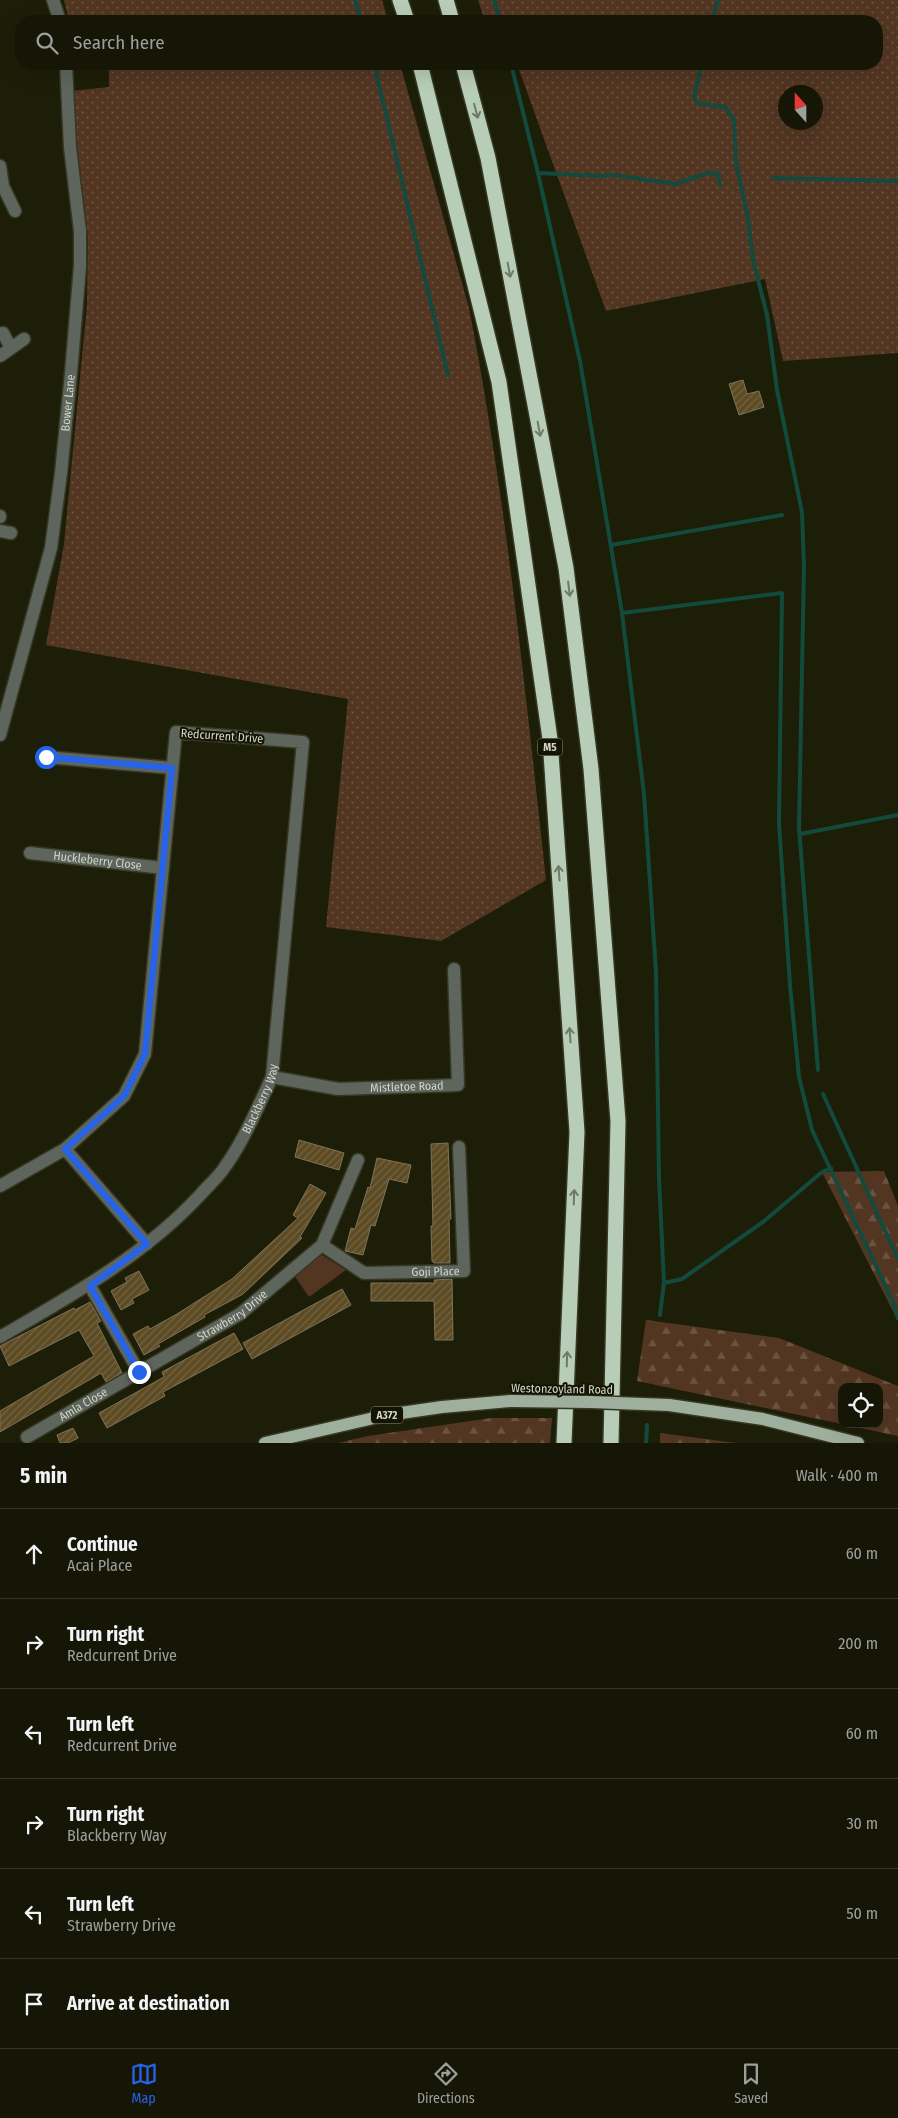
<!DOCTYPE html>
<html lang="en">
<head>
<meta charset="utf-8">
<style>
  :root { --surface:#151606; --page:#222314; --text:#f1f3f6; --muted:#9d9f9b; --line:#343528; --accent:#2563eb }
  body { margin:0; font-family:"Fira Sans Condensed",sans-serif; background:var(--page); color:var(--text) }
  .controls { position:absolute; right:15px; bottom:15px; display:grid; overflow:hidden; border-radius:10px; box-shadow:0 5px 20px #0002 }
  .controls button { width:45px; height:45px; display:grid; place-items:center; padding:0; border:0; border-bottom:1px solid var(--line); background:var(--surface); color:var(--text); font:25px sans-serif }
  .compass { position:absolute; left:778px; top:85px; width:45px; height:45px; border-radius:50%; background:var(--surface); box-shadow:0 5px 20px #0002; rotate:339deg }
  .stop { position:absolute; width:15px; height:15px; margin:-11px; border:4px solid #2563eb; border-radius:50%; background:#fff }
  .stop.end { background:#2563eb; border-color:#fff; box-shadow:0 1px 5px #0008 }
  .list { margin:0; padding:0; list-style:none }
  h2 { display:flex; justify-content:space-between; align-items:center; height:65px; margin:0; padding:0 20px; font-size:21px }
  h2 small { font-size:16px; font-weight:400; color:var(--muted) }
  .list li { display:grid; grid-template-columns:32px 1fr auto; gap:15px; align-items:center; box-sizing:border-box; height:90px; padding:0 20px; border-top:1px solid var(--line) }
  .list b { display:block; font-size:19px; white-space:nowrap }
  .list p { margin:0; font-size:16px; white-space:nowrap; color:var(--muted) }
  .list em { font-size:16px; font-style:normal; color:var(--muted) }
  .icon { flex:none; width:28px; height:28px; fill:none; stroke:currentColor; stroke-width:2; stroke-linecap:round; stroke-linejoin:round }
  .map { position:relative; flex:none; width:898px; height:1443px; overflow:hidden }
  .search { position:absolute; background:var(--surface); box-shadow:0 5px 20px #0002; left:15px; right:15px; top:15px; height:55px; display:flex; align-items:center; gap:12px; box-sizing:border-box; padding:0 18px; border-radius:20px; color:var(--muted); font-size:19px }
  .sheet { height:605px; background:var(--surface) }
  nav { display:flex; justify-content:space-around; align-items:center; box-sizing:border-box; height:70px; border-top:1px solid var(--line); background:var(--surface); font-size:14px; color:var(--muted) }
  nav a { display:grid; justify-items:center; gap:2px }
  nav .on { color:var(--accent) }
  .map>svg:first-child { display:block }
  .grass { fill:url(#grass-dots); fill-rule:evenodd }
  .forest { fill:url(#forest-firs) }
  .park { fill:#533622 }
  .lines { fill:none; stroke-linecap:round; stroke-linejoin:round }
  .stream { stroke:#134a3d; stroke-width:4 }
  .building { fill:url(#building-hatch); stroke:#7f735b }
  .minor-casing { stroke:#363823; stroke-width:15 }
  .major-casing { stroke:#363823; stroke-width:15 }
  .highway-casing { stroke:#363823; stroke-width:18 }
  .minor { stroke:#5d655c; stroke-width:12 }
  .major { stroke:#9eb09d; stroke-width:12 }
  .highway { stroke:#b8cdb7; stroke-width:15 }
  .major-bridge-casing { stroke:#363823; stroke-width:15; stroke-linecap:butt }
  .major-bridge { stroke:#9eb09d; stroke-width:12 }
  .oneway { stroke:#6e7a66 }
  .route { stroke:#2563eb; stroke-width:6 }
  .labels { text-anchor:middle; stroke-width:4; stroke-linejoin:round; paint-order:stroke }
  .shield { fill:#131502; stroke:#999b8c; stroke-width:1 }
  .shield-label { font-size:11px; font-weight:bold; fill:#d3d5c7 }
  .street-label { font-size:12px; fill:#d3d5c7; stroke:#131502 }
</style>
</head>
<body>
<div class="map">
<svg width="898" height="1443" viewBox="0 0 898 1443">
  <defs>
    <pattern id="grass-dots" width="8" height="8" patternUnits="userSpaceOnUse" patternTransform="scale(1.25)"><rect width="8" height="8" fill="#533622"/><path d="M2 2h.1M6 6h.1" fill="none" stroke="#6b5241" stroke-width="1.8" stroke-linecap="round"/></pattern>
    <pattern id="forest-firs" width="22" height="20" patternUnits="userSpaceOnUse" patternTransform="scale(1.25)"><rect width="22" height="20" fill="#533622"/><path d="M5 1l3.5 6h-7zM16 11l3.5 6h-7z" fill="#6b5241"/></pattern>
    <pattern id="building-hatch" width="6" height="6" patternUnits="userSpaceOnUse" patternTransform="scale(1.25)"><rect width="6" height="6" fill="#5d4b24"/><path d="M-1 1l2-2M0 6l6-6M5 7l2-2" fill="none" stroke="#736442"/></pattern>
  </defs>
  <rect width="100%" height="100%" fill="#1c1e08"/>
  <g class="grass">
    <path d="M 64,0 L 382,0 L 388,21 L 69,21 Z"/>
    <path d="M 478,0 L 898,0 L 898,353 L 783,361 L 765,279 L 606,311 L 517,64 L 877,64 L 877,21 L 485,21 ZM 816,92 L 816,122 L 786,122 L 786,92 Z"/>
    <path d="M 109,64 L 400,64 L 469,308 C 506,497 525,689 546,880 L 441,941 L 326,927 L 348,699 L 46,645 L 64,544 L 87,305 L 88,238 L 71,91 L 109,87 Z"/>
  </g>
  <g class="forest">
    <path d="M 884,1171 L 898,1206 L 898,1321 L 822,1172 Z"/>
    <path d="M 646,1320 L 779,1338 L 898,1386 L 898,1436 L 842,1424 L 879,1424 L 879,1387 L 842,1387 L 842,1424 L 637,1381 Z"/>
    <path d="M 491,1418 L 552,1418 L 550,1443 L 338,1443 L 368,1436 Z"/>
    <path d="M 660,1433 L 736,1443 L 660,1443 Z"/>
  </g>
  <path class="park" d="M 322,1255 L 346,1270 L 309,1297 L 294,1275 Z"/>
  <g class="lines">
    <g class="stream">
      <path d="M 355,0 L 361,21"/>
      <path d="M 494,0 L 500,21"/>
      <path d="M 712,21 L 718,0"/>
      <path d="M 374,64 L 448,375"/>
      <path d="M 511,64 L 538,173 L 580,361 L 622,613 L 644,794 L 656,972 L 659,1178 L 664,1283 L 660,1315"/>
      <path d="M 702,64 L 694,96 L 697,103 L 725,107 L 734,120 L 736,163 L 748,217 L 753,260 L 767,315 L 777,390 L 802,512 L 804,566 L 799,828 L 818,1070"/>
      <path d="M 538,173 L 602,176 L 613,175 L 676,184 L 708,173 L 718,174 L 720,185"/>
      <path d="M 773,178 L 898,181"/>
      <path d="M 611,545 L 782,515"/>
      <path d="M 622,613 L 782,593 L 779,824 L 790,985 L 799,1077 L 812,1130 L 892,1300 L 898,1318"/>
      <path d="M 800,834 L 898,815"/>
      <path d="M 823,1094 L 898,1259"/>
      <path d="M 664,1283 L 682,1279 L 763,1222 L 822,1172 L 831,1168"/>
      <path d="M 646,1443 L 647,1425"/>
    </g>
  </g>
  <g class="building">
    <path d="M 743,380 L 747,394 L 759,391 L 764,407 L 739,415 L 729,384 Z"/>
    <path d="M 299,1140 L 344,1153 L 339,1170 L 295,1157 Z"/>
    <path d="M 448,1143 L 451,1219 L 449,1219 L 450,1263 L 434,1263 L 432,1261 L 431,1226 L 433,1226 L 431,1144 Z"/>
    <path d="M 377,1158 L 411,1165 L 407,1183 L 389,1179 L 375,1226 L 371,1225 L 363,1255 L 345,1251 L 351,1228 L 355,1229 L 368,1187 L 370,1188 Z"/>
    <path d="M 310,1184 L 326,1193 L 300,1237 L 302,1238 L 243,1294 L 204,1315 L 205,1317 L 158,1344 L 160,1346 L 144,1355 L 133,1334 L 148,1326 L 150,1329 L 177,1314 L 232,1279 L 298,1218 L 293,1215 Z"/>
    <path d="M 139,1271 L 149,1290 L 132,1299 L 134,1303 L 121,1310 L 111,1291 L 127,1282 L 125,1278 Z"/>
    <path d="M 452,1279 L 453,1340 L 435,1340 L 434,1301 L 371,1301 L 371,1283 L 435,1283 L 434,1280 Z"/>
    <path d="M 342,1289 L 351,1305 L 252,1359 L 243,1343 Z"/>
    <path d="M 90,1302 L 101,1321 L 97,1323 L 122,1373 L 106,1382 L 101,1373 L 0,1432 L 0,1411 L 94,1356 L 79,1330 L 9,1366 L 0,1346 L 74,1308 L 75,1310 Z"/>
    <path d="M 234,1333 L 243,1349 L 163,1392 L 165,1396 L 107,1428 L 99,1413 L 164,1377 L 162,1372 Z"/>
    <path d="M 73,1428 L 78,1438 L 68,1443 L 60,1443 L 57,1435 Z"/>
  </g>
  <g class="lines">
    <g class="minor-casing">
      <g id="minor">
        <path d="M 53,0 L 60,21"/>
        <path d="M 0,166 L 3,186 L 15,211"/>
        <path d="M 3,333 L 11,348"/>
        <path d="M 0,356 L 24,339"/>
        <path d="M 0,517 L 0,516"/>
        <path d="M 0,531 L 11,533"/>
        <path id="s1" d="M 0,735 L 51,548 L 61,473 L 71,373 L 80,266 L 80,231 L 70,147 L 66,64"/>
        <path d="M 46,757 L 172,768"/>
        <path id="s2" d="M 30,853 L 163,868"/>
        <path id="s3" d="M 272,1077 L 338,1089 L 458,1085 L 454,969"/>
        <path d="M 0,1186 L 65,1149"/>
        <path id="s4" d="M 322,1245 L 364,1273 L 464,1271 L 459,1147"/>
        <path id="s5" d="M 90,1286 L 139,1372 L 240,1314 L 322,1245 L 358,1160"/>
        <path id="s6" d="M 0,1337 C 71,1296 145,1255 201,1194 C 208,1186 216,1179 222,1171 C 243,1143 257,1109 272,1077 L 303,742 L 176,732 L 145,1054 L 124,1096 L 65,1149 L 147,1244"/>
        <path id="s7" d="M 27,1437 L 139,1372"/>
      </g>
    </g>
    <g class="major-casing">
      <g id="major">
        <path d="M 669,1405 L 763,1419 L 858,1443"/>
        <path d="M 265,1443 L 387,1415 L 442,1407 L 511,1401"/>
      </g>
    </g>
    <g class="highway-casing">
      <g id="highway">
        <path d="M 400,0 L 407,21"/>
        <path d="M 446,0 L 452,21"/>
        <path d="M 420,64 L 499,382 L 550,739 L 577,1132 L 564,1443"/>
        <path d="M 463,64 L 488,158 L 566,568 L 591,769 L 618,1121 L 611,1443"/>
      </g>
    </g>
    <use href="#minor" class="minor"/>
    <use href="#major" class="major"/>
    <use href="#highway" class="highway"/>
    <g class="major-bridge-casing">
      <path id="major-bridge" d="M 511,1401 L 591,1402 L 669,1405"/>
    </g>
    <use href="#major-bridge" class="major-bridge"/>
  </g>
  <defs><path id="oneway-shaft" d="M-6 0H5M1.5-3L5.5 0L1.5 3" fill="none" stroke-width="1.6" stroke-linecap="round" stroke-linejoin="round" transform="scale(1.25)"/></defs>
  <g class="oneway">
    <use href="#oneway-shaft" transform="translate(476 111) rotate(75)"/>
    <use href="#oneway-shaft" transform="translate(509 270) rotate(79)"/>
    <use href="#oneway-shaft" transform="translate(539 429) rotate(79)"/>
    <use href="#oneway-shaft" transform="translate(569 589) rotate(83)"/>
    <use href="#oneway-shaft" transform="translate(559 873) rotate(-94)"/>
    <use href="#oneway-shaft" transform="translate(570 1035) rotate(-94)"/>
    <use href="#oneway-shaft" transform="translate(574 1197) rotate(-88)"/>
    <use href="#oneway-shaft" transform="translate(567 1359) rotate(-88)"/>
  </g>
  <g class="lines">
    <path class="route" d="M 46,757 L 172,768 L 145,1054 L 124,1096 L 65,1149 L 147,1244 L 90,1286 L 139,1372"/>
  </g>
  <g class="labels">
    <g class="shield">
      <rect x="537.5" y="738.5" width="25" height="17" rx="4"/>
      <rect x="371" y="1406.5" width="32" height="17" rx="4"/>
    </g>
    <g class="shield-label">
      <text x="550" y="751">M5</text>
      <text x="387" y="1419">A372</text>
    </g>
    <g class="street-label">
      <text dy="4" stroke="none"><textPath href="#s1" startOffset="340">Bower Lane</textPath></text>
      <text transform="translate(222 736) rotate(4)" y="4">Redcurrent Drive</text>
      <text dy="4" stroke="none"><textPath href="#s2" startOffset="68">Huckleberry Close</textPath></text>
      <text dy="4" stroke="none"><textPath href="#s3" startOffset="136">Mistletoe Road</textPath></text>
      <text dy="4" stroke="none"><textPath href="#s6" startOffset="361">Blackberry Way</textPath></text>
      <text dy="4" stroke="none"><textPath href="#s4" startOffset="122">Goji Place</textPath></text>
      <text dy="4" stroke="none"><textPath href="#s5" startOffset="208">Strawberry Drive</textPath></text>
      <text transform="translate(562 1389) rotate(1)" y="4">Westonzoyland Road</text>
      <text dy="4" stroke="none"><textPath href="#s7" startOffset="65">Amla Close</textPath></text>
    </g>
  </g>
</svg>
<div class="controls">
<button><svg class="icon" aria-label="locate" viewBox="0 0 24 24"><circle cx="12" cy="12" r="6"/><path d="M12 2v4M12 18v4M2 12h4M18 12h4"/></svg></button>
</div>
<svg class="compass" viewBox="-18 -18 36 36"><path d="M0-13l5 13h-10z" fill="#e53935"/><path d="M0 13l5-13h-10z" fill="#9d9f9b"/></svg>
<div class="stop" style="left:46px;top:757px"></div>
<div class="stop end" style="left:139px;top:1372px"></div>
<div class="search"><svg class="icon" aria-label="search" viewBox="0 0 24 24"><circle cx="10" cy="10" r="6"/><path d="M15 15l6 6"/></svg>Search here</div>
</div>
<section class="sheet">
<h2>5 min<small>Walk · 400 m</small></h2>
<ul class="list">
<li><svg class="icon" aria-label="ahead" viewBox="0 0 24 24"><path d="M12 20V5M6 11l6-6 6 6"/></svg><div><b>Continue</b><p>Acai Place</p></div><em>60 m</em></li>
<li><svg class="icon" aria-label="right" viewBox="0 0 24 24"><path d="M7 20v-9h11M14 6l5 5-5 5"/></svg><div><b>Turn right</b><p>Redcurrent Drive</p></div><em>200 m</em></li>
<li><svg class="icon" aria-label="left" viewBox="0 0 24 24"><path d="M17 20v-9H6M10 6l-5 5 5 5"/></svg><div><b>Turn left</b><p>Redcurrent Drive</p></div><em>60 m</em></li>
<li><svg class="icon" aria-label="right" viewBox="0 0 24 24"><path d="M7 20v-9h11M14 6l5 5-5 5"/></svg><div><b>Turn right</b><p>Blackberry Way</p></div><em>30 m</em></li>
<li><svg class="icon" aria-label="left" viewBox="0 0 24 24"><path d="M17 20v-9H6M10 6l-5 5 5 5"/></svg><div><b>Turn left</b><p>Strawberry Drive</p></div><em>50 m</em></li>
<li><svg class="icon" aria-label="arrive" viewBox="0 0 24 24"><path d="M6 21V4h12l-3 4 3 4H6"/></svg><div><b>Arrive at destination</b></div></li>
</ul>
</section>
<nav>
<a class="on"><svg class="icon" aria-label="map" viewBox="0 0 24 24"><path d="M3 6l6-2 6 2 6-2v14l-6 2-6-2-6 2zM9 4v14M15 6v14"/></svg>Map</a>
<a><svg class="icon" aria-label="directions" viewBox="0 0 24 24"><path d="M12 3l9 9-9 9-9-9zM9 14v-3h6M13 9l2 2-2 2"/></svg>Directions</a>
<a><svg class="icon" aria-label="saved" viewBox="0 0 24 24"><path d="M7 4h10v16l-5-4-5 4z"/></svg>Saved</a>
</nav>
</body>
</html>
